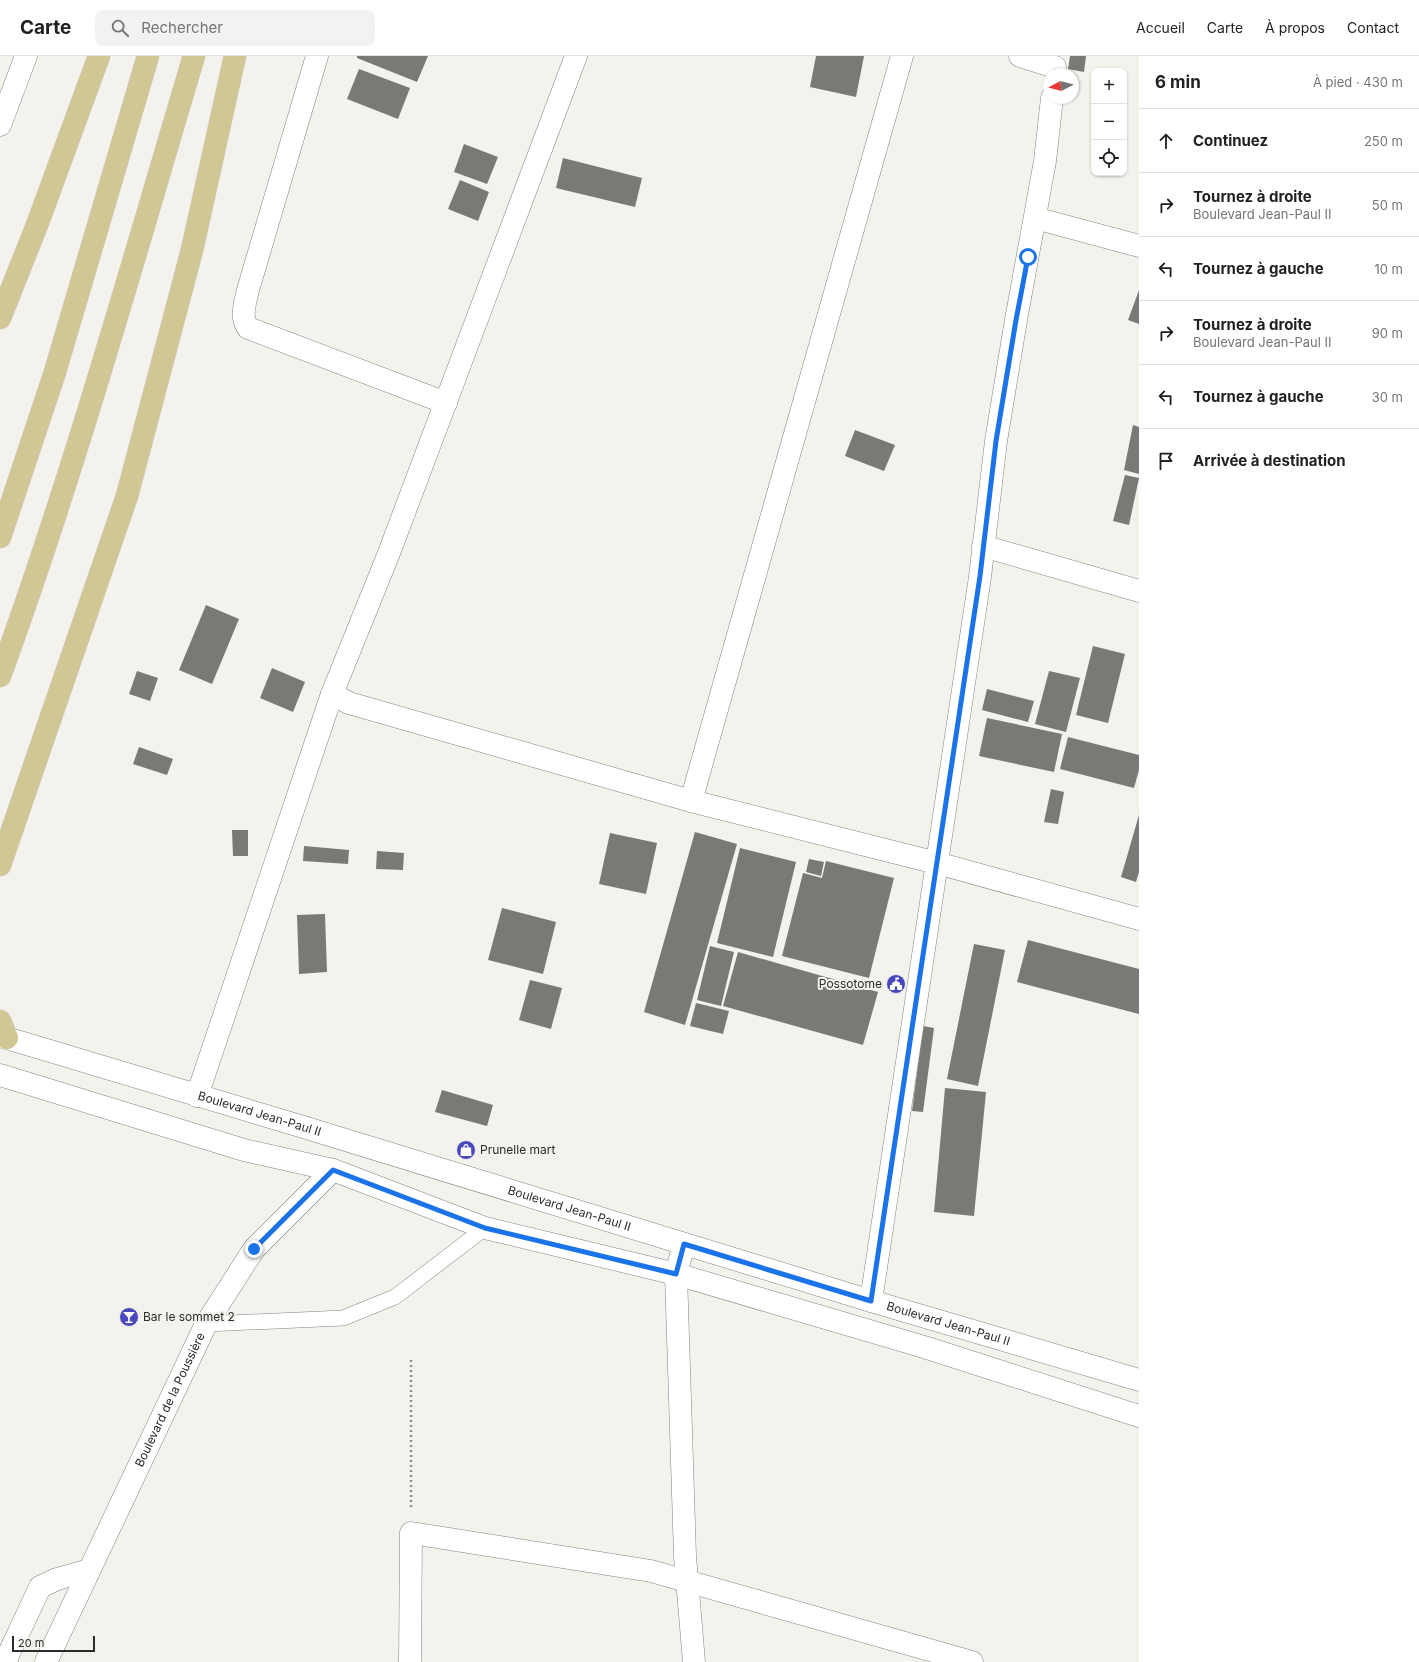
<!DOCTYPE html>
<html lang="fr">
<head>
<meta charset="utf-8">
<style>
  :root { --surface:#fff; --page:#f2f2f2; --text:#202124; --muted:#757577; --line:#e0e0e0 }
  body { margin:0; font-family:Inter,sans-serif; background:var(--page); color:var(--text) }
  .controls { position:absolute; right:12px; top:12px; display:grid; overflow:hidden; border-radius:8px; box-shadow:0 1px 3px #0004 }
  .controls button { width:36px; height:36px; display:grid; place-items:center; padding:0; border:0; border-bottom:1px solid var(--line); background:var(--surface); color:var(--text); font:20px sans-serif }
  .compass { position:absolute; left:1043px; top:12px; width:36px; height:36px; border-radius:50%; background:var(--surface); box-shadow:0 1px 3px #0004; rotate:263deg }
  .scale { position:absolute; left:12px; bottom:10px; width:83px; box-sizing:border-box; padding-left:4px; border:2px solid #2c2b2a; border-top:0; font-size:11px; line-height:14px; white-space:nowrap; color:#2c2b2a; -webkit-text-stroke:3px #f3f2ed; paint-order:stroke }
  .stop { position:absolute; width:12px; height:12px; margin:-9px; border:3px solid #1a73e8; border-radius:50%; background:#fff }
  .stop.end { background:#1a73e8; border-color:#fff; box-shadow:0 1px 4px #0008 }
  .list { margin:0; padding:0; list-style:none }
  h2 { display:flex; justify-content:space-between; align-items:center; height:52px; margin:0; padding:0 16px; font-size:17px }
  h2 small { font-size:13px; font-weight:400; color:var(--muted) }
  .list li { display:grid; grid-template-columns:26px 1fr auto; gap:12px; align-items:center; box-sizing:border-box; height:64px; padding:0 16px; border-top:1px solid var(--line) }
  .list b { display:block; font-size:15px; white-space:nowrap }
  .list p { margin:0; font-size:13px; white-space:nowrap; color:var(--muted) }
  .list em { font-size:13px; font-style:normal; color:var(--muted) }
  .icon { flex:none; width:22px; height:22px; fill:none; stroke:currentColor; stroke-width:2; stroke-linecap:round; stroke-linejoin:round }
  .map { position:relative; flex:none; width:1139px; height:1606px; overflow:hidden }
  header { display:flex; align-items:center; gap:24px; box-sizing:border-box; height:56px; padding:0 20px; background:var(--surface); border-bottom:1px solid var(--line) }
  header strong { font-size:19px }
  nav { display:flex; gap:22px; margin-inline-start:auto; font-size:14px }
  .search { width:280px; height:36px; background:var(--page); display:flex; align-items:center; gap:10px; box-sizing:border-box; padding:0 14px; border-radius:8px; color:var(--muted); font-size:15px }
  main { display:flex }
  aside { flex:1; background:var(--surface) }
  .map>svg:first-child { display:block }
  .building { fill:#7a7975 }
  .lines { fill:none; stroke-linecap:round; stroke-linejoin:round }
  .lane-casing { stroke:#84837f; stroke-width:16 }
  .street-casing { stroke:#84837f; stroke-width:23 }
  .secondary-casing { stroke:#84837f; stroke-width:23 }
  .primary-casing { stroke:#d1d0d0; stroke-width:23 }
  .path { stroke:#8e8d8a; stroke-width:2.5; stroke-dasharray:2 3; stroke-linecap:butt }
  .lane { stroke:#fff; stroke-width:15 }
  .street { stroke:#fff; stroke-width:22 }
  .secondary { stroke:#fff; stroke-width:22 }
  .primary { stroke:#d1c795; stroke-width:22 }
  .route { stroke:#1a73e8; stroke-width:5 }
  .labels { text-anchor:middle; stroke-width:4; stroke-linejoin:round; paint-order:stroke }
  .poi-label { font-size:12px; fill:#2c2b2a; stroke:#f3f2ed; text-anchor:start }
  .street-label { font-size:12px; fill:#2c2b2a; stroke:#f3f2ed }
</style>
</head>
<body>
<header>
<strong>Carte</strong>
<div class="search"><svg class="icon" aria-label="search" viewBox="0 0 24 24"><circle cx="10" cy="10" r="6"/><path d="M15 15l6 6"/></svg>Rechercher</div>
<nav><a>Accueil</a><a>Carte</a><a>À propos</a><a>Contact</a></nav>
</header>
<main>
<div class="map">
<svg width="1139" height="1606" viewBox="0 0 1139 1606">
  <rect width="100%" height="100%" fill="#f3f2ed"/>
  <g class="building">
    <path d="M 357,0 L 428,0 L 417,26 L 357,2 Z"/>
    <path d="M 816,0 L 864,0 L 856,41 L 810,31 Z"/>
    <path d="M 1070,0 L 1086,0 L 1084,16 L 1068,13 Z"/>
    <path d="M 359,13 L 410,32 L 398,63 L 347,43 Z"/>
    <path d="M 464,88 L 498,101 L 487,128 L 454,116 Z"/>
    <path d="M 563,102 L 642,122 L 635,151 L 556,132 Z"/>
    <path d="M 460,124 L 489,136 L 478,165 L 448,153 Z"/>
    <path d="M 1139,234 L 1139,268 L 1128,264 Z"/>
    <path d="M 1133,369 L 1139,371 L 1139,418 L 1124,414 Z"/>
    <path d="M 855,374 L 895,389 L 884,415 L 845,400 Z"/>
    <path d="M 1125,419 L 1139,422 L 1129,469 L 1113,465 Z"/>
    <path d="M 206,549 L 239,563 L 212,628 L 179,614 Z"/>
    <path d="M 1093,590 L 1125,598 L 1108,667 L 1076,659 Z"/>
    <path d="M 272,612 L 305,626 L 293,656 L 260,642 Z"/>
    <path d="M 137,615 L 158,622 L 150,645 L 129,638 Z"/>
    <path d="M 1049,615 L 1080,622 L 1066,676 L 1035,668 Z"/>
    <path d="M 987,633 L 1034,645 L 1028,666 L 982,654 Z"/>
    <path d="M 987,662 L 1062,678 L 1054,716 L 979,700 Z"/>
    <path d="M 1068,681 L 1139,699 L 1139,714 L 1134,732 L 1060,713 Z"/>
    <path d="M 139,691 L 173,703 L 167,719 L 133,708 Z"/>
    <path d="M 1051,733 L 1064,736 L 1058,768 L 1044,766 Z"/>
    <path d="M 1139,759 L 1139,816 L 1136,826 L 1121,821 Z"/>
    <path d="M 232,774 L 248,774 L 248,800 L 233,800 Z"/>
    <path d="M 695,776 L 737,788 L 685,969 L 644,956 Z"/>
    <path d="M 610,777 L 657,787 L 646,838 L 599,828 Z"/>
    <path d="M 304,790 L 349,794 L 348,808 L 303,805 Z"/>
    <path d="M 740,792 L 796,806 L 773,901 L 717,887 Z"/>
    <path d="M 377,795 L 404,797 L 403,814 L 376,813 Z"/>
    <path d="M 809,803 L 824,806 L 821,820 L 806,816 Z"/>
    <path d="M 826,805 L 894,822 L 869,922 L 782,900 L 803,817 L 822,822 Z"/>
    <path d="M 502,852 L 556,866 L 543,918 L 488,904 Z"/>
    <path d="M 325,858 L 327,916 L 299,918 L 297,859 Z"/>
    <path d="M 1028,884 L 1139,913 L 1139,958 L 1017,926 Z"/>
    <path d="M 974,888 L 1005,894 L 978,1030 L 947,1023 Z"/>
    <path d="M 710,890 L 734,896 L 721,950 L 697,944 Z"/>
    <path d="M 738,896 L 878,936 L 863,989 L 723,950 Z"/>
    <path d="M 530,924 L 562,932 L 551,973 L 519,964 Z"/>
    <path d="M 696,947 L 729,955 L 723,978 L 690,970 Z"/>
    <path d="M 923,970 L 934,972 L 923,1056 L 912,1055 Z"/>
    <path d="M 945,1032 L 986,1036 L 974,1160 L 934,1156 Z"/>
    <path d="M 442,1034 L 493,1049 L 487,1070 L 435,1056 Z"/>
  </g>
  <g class="lines">
    <g class="lane-casing">
      <path id="lane" d="M 206,1268 L 343,1262 L 395,1241 L 485,1172"/>
    </g>
    <g class="street-casing">
      <g id="street">
        <path d="M 317,0 L 248,234 C 245,248 240,260 248,272 L 446,347"/>
        <path d="M 1020,0 L 1055,11"/>
        <path d="M 0,69 L 26,0"/>
        <path d="M 1035,162 L 1139,190"/>
        <path d="M 983,490 L 1139,535"/>
        <path d="M 332,638 L 349,647 L 691,745 L 937,807 L 1139,863"/>
        <path d="M 691,745 L 902,0"/>
        <path d="M 197,1040 L 332,638 L 389,497 L 576,0"/>
        <path d="M 684,1188 L 676,1218 L 685,1500 L 694,1606"/>
        <path d="M 871,1245 L 980,521 L 996,385 L 1016,264 L 1045,105 L 1052,42"/>
        <path d="M 5,1606 L 40,1531 L 57,1523 L 89,1514"/>
        <path id="s1" d="M 46,1606 L 206,1268 L 254,1193 L 333,1114"/>
        <path d="M 410,1606 L 411,1477 L 651,1515 L 972,1606"/>
      </g>
    </g>
    <g class="secondary-casing">
      <g id="secondary">
        <path id="s2" d="M 0,980 L 300,1070 L 871,1245 L 1139,1324"/>
        <path d="M 0,1019 L 244,1094 L 333,1114 L 485,1172 L 676,1218 L 924,1291 L 1139,1360"/>
      </g>
    </g>
    <g class="primary-casing">
      <g id="primary">
        <path d="M 0,262 L 37,169 L 99,0"/>
        <path d="M 0,481 L 55,316 L 148,0"/>
        <path d="M 0,620 C 74,417 132,208 194,0"/>
        <path d="M 0,809 L 127,440 L 192,194 L 235,0"/>
        <path d="M 0,965 L 7,982"/>
      </g>
    </g>
    <path class="path" d="M 411,1304 L 411,1451"/>
    <use href="#lane" class="lane"/>
    <use href="#street" class="street"/>
    <use href="#secondary" class="secondary"/>
    <use href="#primary" class="primary"/>
  </g>
  <g class="lines">
    <path class="route" d="M 254,1193 L 333,1114 L 485,1172 L 676,1218 L 684,1188 L 871,1245 L 980,520 L 996,385 L 1016,264 L 1028,201"/>
  </g>
  <defs>
    <g id="civic-disc" transform="scale(1)"><circle r="9.5" fill="#4a48be" stroke="#f3f2ed"/><path d="M-.6-6.5H3V-4.5H.6V-3L4-1V1h2V6H-6V1h2V-1L-.6-3ZM-1.2 2.5V6h2.4V2.5Z" fill="#fff"/></g>
    <g id="shop-disc" transform="scale(1)"><circle r="9.5" fill="#4a48be" stroke="#f3f2ed"/><path d="M-5-2.5h2.3a2.7 3.5 0 0 1 5.4 0H5L5.5 6h-11ZM-1.5-2.5h3a1.5 2.3 0 0 0-3 0Z" fill="#fff"/></g>
    <g id="bar-disc" transform="scale(1)"><circle r="9.5" fill="#4a48be" stroke="#f3f2ed"/><path d="M-6-5H6L.8 .8V4.5H3.5V6h-7V4.5H-.8V.8Z" fill="#fff"/></g>
  </defs>
  <g fill-rule="evenodd">
    <use href="#civic-disc" x="896" y="928"/>
    <use href="#shop-disc" x="466" y="1094"/>
    <use href="#bar-disc" x="129" y="1261"/>
  </g>
  <g class="labels">
    <g class="poi-label">
      <text x="882" y="932" text-anchor="end">Possotome</text>
      <text x="480" y="1098">Prunelle mart</text>
      <text x="143" y="1265">Bar le sommet 2</text>
    </g>
    <g class="street-label">
      <text dy="4" stroke="none"><textPath href="#s2" startOffset="271">Boulevard Jean-Paul II</textPath></text>
      <text dy="4" stroke="none"><textPath href="#s2" startOffset="595">Boulevard Jean-Paul II</textPath></text>
      <text dy="4" stroke="none"><textPath href="#s2" startOffset="991">Boulevard Jean-Paul II</textPath></text>
      <text dy="4" stroke="none"><textPath href="#s1" startOffset="290">Boulevard de la Poussière</textPath></text>
    </g>
  </g>
</svg>
<div class="controls">
<button>+</button>
<button>−</button>
<button><svg class="icon" aria-label="locate" viewBox="0 0 24 24"><circle cx="12" cy="12" r="6"/><path d="M12 2v4M12 18v4M2 12h4M18 12h4"/></svg></button>
</div>
<svg class="compass" viewBox="-18 -18 36 36"><path d="M0-13l5 13h-10z" fill="#e53935"/><path d="M0 13l5-13h-10z" fill="#757577"/></svg>
<div class="scale">20 m</div>
<div class="stop" style="left:1028px;top:201px"></div>
<div class="stop end" style="left:254px;top:1193px"></div>
</div>
<aside>
<h2>6 min<small>À pied · 430 m</small></h2>
<ul class="list">
<li><svg class="icon" aria-label="ahead" viewBox="0 0 24 24"><path d="M12 20V5M6 11l6-6 6 6"/></svg><div><b>Continuez</b></div><em>250 m</em></li>
<li><svg class="icon" aria-label="right" viewBox="0 0 24 24"><path d="M7 20v-9h11M14 6l5 5-5 5"/></svg><div><b>Tournez à droite</b><p>Boulevard Jean-Paul II</p></div><em>50 m</em></li>
<li><svg class="icon" aria-label="left" viewBox="0 0 24 24"><path d="M17 20v-9H6M10 6l-5 5 5 5"/></svg><div><b>Tournez à gauche</b></div><em>10 m</em></li>
<li><svg class="icon" aria-label="right" viewBox="0 0 24 24"><path d="M7 20v-9h11M14 6l5 5-5 5"/></svg><div><b>Tournez à droite</b><p>Boulevard Jean-Paul II</p></div><em>90 m</em></li>
<li><svg class="icon" aria-label="left" viewBox="0 0 24 24"><path d="M17 20v-9H6M10 6l-5 5 5 5"/></svg><div><b>Tournez à gauche</b></div><em>30 m</em></li>
<li><svg class="icon" aria-label="arrive" viewBox="0 0 24 24"><path d="M6 21V4h12l-3 4 3 4H6"/></svg><div><b>Arrivée à destination</b></div></li>
</ul>
</aside>
</main>
</body>
</html>
